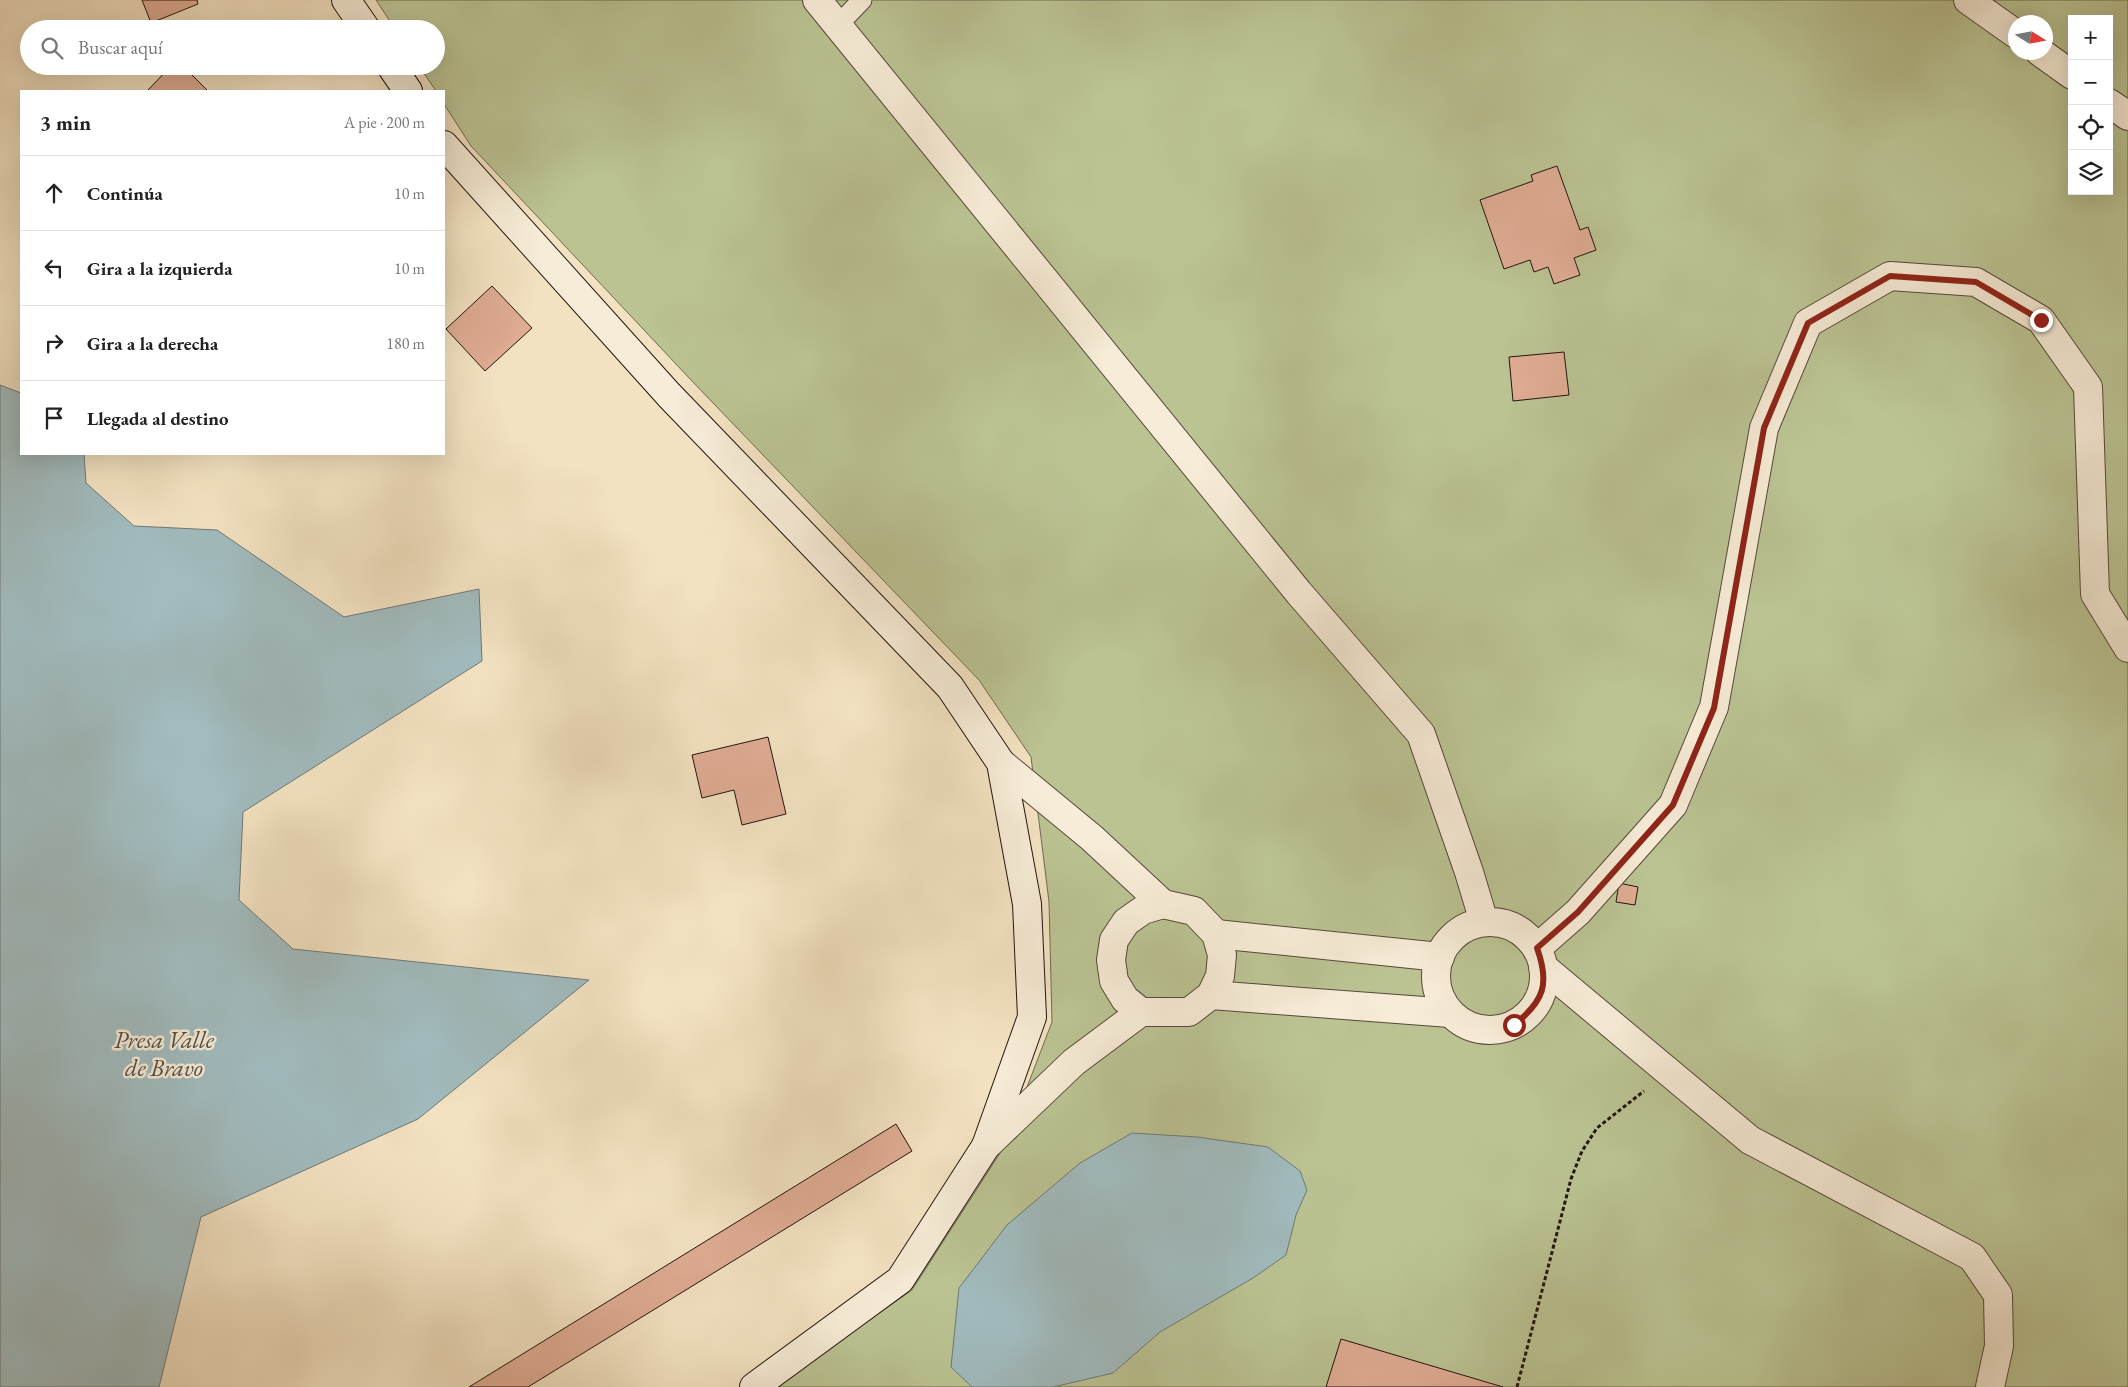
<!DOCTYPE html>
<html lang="es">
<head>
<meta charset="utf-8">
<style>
  :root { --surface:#fff; --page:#f2f2f2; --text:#222; --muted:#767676; --line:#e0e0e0 }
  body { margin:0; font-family:"EB Garamond",serif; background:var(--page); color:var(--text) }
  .controls { position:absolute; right:15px; top:15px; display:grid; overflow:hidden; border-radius:0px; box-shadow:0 5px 20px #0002 }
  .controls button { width:45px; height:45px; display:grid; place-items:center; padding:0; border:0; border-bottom:1px solid var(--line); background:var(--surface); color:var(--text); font:25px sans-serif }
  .compass { position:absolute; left:2008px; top:15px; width:45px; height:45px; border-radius:50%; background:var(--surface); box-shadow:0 5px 20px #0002; rotate:101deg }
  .stop { position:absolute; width:15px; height:15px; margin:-11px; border:4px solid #8f2418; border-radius:50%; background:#fff }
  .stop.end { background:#8f2418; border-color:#fff; box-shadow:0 1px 5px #0008 }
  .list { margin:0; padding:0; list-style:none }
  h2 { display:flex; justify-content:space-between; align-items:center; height:65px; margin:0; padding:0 20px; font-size:21px }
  h2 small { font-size:16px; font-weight:400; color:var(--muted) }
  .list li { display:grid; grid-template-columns:32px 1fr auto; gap:15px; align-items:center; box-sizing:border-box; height:75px; padding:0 20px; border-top:1px solid var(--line) }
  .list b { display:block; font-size:19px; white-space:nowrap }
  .list em { font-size:16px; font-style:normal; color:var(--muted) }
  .icon { flex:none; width:28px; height:28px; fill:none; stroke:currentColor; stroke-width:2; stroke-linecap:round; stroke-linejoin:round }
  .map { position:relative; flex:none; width:2128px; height:1387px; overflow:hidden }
  .search { position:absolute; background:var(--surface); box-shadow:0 5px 20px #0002; left:20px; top:20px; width:425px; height:55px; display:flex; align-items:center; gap:12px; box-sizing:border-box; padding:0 18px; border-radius:28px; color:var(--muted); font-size:19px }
  .panel { position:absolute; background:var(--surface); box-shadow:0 5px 20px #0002; left:20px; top:90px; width:425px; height:365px; border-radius:0px }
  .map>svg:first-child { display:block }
  .green { fill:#bbc393; stroke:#6e6c50; fill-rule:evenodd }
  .water { fill:#a1bbbe; stroke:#6e7977 }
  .building { fill:#dfac94; stroke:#22150d }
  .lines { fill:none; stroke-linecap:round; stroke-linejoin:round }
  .lane-casing { stroke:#56483a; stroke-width:21 }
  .street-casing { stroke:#56483a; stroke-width:30 }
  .secondary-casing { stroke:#22150d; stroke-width:30 }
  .path { stroke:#22150d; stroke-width:3; stroke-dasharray:4 2.5; stroke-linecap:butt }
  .lane { stroke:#f7ecd7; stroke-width:19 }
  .street { stroke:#f7ecd7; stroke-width:28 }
  .secondary { stroke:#f7ecd7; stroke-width:28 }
  .route { stroke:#8f2418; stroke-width:6 }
  .labels { text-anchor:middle; stroke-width:5; stroke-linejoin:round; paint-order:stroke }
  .water-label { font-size:24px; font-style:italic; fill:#4e4f4b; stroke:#f7ecd7 }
</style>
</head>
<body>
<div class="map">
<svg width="2128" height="1387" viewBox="0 0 2128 1387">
  <rect width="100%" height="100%" fill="#f3e2c2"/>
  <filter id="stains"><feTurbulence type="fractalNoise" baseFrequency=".004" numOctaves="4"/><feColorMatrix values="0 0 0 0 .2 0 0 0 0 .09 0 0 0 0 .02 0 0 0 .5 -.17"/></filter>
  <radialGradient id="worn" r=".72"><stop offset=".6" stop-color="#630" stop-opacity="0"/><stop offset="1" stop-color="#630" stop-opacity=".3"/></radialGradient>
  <path class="green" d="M 376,0 L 2128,0 L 2128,1387 L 774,1387 L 912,1290 L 1004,1147 L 1052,1022 L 1049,902 L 1031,757 L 979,680 L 691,380 L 471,146 L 444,104 L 444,91 L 436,91 L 419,66 L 436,66 L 436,29 L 395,29 ZM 2072,19 L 2109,19 L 2109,191 L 2072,191 ZM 2016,22 L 2046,22 L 2046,52 L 2016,52 Z"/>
  <g class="water">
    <path d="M 0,385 L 21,393 L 21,454 L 84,454 L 86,483 L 134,526 L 217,530 L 344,617 L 479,589 L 482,661 L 243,812 L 239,900 L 293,949 L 589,980 L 418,1119 L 201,1217 L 159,1387 L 0,1387 Z"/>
    <path d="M 1132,1133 L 1197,1137 L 1268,1147 L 1300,1171 L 1307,1190 L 1296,1215 L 1286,1255 L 1253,1278 L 1160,1332 L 1113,1373 L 1053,1387 L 972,1387 L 951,1367 L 959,1288 L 1007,1225 L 1080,1163 Z"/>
  </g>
  <g class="building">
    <path d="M 142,0 L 197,0 L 198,4 L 151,23 Z"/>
    <path d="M 171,66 L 183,66 L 208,91 L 147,91 Z"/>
    <path d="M 1557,166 L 1580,230 L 1588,227 L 1596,250 L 1574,258 L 1580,275 L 1554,284 L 1548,267 L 1534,272 L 1530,260 L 1504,269 L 1480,200 L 1533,181 L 1531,175 Z"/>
    <path d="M 492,286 L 532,328 L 485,371 L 446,329 Z"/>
    <path d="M 1564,352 L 1569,395 L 1513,401 L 1509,357 Z"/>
    <path d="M 768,737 L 786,814 L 742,825 L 734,790 L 702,798 L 692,755 Z"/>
    <path d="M 1619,883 L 1638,887 L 1635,905 L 1616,902 Z"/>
    <path d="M 896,1124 L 912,1151 L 528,1387 L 469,1387 Z"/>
    <path d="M 1341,1339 L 1503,1387 L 1326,1387 Z"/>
  </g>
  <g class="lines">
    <g class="lane-casing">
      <path id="lane" d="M 837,26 L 862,0"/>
    </g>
    <g class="street-casing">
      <g id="street">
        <path d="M 817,0 L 1299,593 L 1421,734 L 1469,872 L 1484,922"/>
        <path d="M 1968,0 L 2016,34"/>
        <path d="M 2040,52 L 2072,75"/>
        <path d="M 2109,103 L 2128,116"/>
        <path d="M 1001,763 L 1092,838 L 1163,904"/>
        <circle cx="1490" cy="976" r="54"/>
        <path d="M 1216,934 L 1440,957"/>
        <path d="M 1537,948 L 1578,912 L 1673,805 L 1714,707 L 1764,428 L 1808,323 L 1890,276 L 1976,282 L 2041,320 L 2088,387 L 2095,594 L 2128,648"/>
        <path d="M 1543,967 L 1750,1140 L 1972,1257 L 1998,1295 L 1999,1346 L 1990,1387"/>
        <path d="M 1211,995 L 1450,1013"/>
        <path d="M 986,1146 L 1074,1062 L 1141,1012 L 1189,1012 L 1211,995 L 1220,976 L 1222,955 L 1216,934 L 1194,911 L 1163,904 L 1143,910 L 1126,922 L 1114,940 L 1111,960 L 1114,981 L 1125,999 L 1141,1012"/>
      </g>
    </g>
    <g class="secondary-casing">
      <g id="secondary">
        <path d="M 346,0 L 366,29"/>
        <path d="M 391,66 L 408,91"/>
        <path d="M 444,145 L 669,395 L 950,687 L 1001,763 L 1027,904 L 1032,1017 L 986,1146 L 900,1280 L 754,1387"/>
      </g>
    </g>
    <path class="path" d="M 1517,1387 L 1571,1179 L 1582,1151 L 1597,1128 L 1644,1091"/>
    <use href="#lane" class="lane"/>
    <use href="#street" class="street"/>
    <use href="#secondary" class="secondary"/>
  </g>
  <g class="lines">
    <path class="route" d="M 1514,1025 C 1544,1001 1550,984 1537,948 L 1578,912 L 1673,805 L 1714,708 L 1764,428 L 1808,323 L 1890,276 L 1976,282 L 2041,320"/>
  </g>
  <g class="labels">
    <g class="water-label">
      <text x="164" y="1048">Presa Valle<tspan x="164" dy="28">de Bravo</tspan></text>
    </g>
  </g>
  <rect width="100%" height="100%" filter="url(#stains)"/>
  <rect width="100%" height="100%" fill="url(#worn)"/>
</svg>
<div class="controls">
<button>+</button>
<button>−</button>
<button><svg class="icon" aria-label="locate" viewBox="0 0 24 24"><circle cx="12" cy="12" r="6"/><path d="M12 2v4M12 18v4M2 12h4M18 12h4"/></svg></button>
<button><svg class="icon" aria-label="layers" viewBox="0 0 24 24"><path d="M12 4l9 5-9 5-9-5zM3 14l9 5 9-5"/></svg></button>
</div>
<svg class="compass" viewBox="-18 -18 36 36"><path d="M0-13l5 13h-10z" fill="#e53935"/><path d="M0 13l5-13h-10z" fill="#767676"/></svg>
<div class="stop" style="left:1514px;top:1025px"></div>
<div class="stop end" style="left:2041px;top:320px"></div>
<div class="search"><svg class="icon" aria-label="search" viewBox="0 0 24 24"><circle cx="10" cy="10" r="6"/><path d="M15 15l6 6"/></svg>Buscar aquí</div>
<section class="panel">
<h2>3 min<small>A pie · 200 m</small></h2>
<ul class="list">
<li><svg class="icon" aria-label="ahead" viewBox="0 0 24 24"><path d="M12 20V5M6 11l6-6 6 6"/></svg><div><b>Continúa</b></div><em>10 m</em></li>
<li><svg class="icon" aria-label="left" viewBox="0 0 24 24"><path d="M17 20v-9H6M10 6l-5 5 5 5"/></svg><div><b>Gira a la izquierda</b></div><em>10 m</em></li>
<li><svg class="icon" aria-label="right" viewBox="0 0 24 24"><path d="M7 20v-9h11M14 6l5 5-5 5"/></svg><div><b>Gira a la derecha</b></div><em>180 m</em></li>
<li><svg class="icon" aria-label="arrive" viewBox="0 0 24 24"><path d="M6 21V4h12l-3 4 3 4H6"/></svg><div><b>Llegada al destino</b></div></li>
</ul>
</section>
</div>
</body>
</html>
